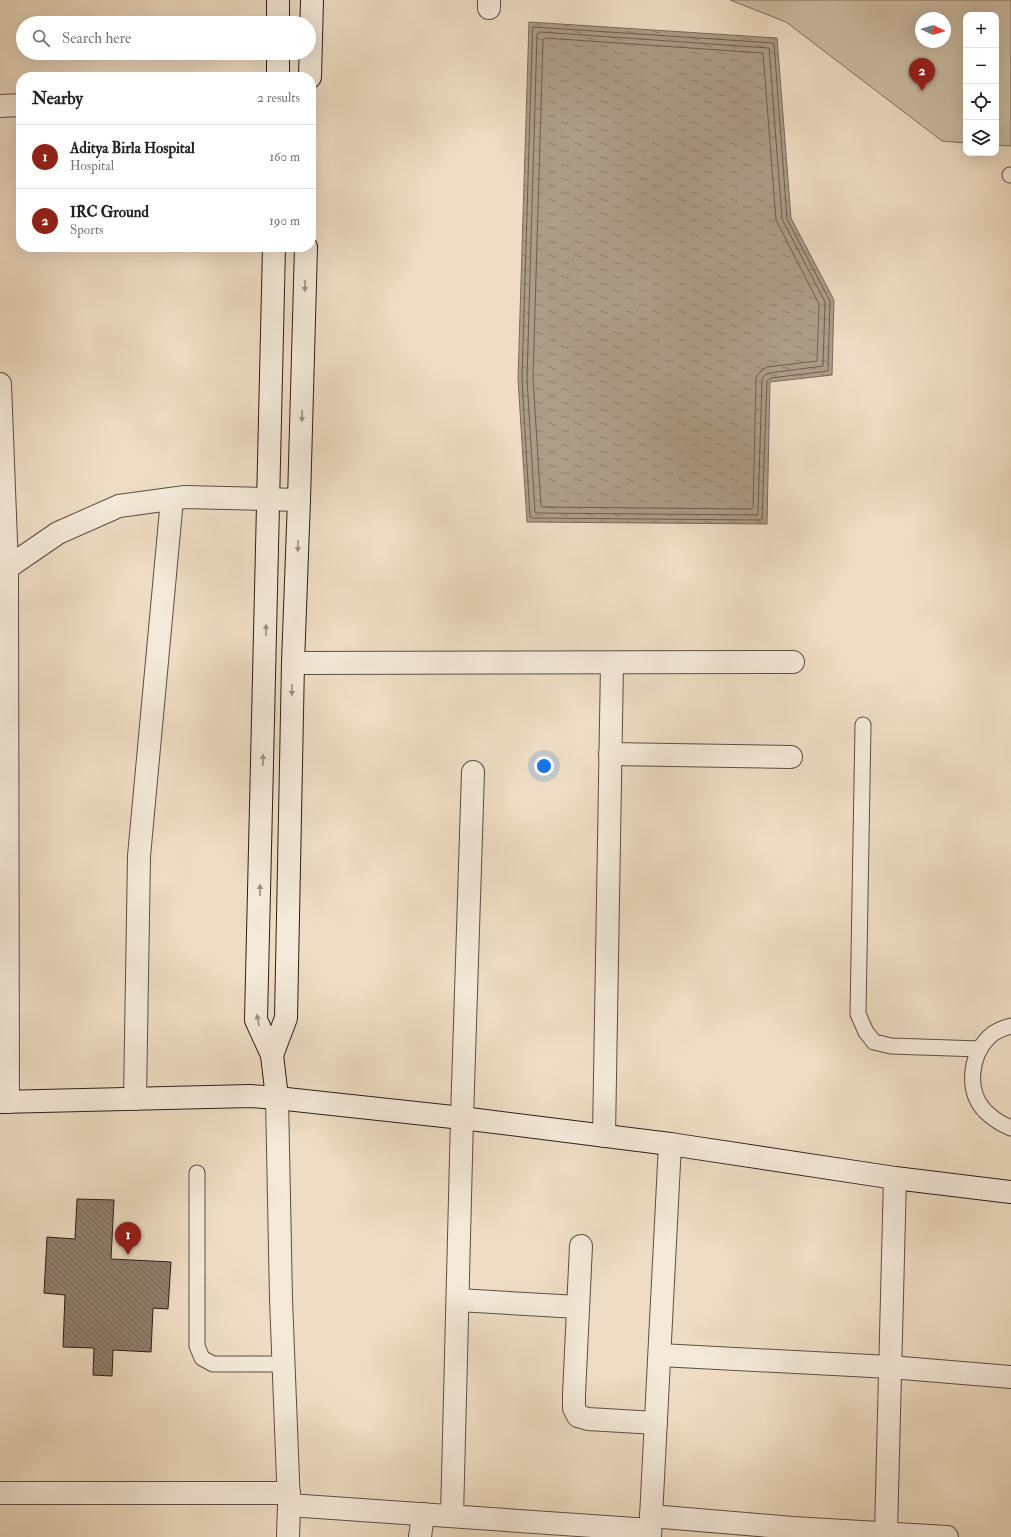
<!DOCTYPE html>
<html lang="en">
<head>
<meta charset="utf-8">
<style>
  :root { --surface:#fff; --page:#f6f6f6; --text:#222; --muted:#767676; --line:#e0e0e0; --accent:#8f2418 }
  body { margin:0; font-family:"IM FELL Double Pica",serif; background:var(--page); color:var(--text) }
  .controls { position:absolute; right:12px; top:12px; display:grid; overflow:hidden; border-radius:8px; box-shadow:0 4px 16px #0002 }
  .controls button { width:36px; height:36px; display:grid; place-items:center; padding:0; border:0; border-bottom:1px solid var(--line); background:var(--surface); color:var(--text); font:20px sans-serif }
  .compass { position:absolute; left:915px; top:12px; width:36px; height:36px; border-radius:50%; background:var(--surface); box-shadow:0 4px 16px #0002; rotate:94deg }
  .you { position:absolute; left:544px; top:766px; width:14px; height:14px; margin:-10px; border:3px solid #fff; border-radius:50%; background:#1a73e8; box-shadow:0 0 0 6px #1a73e833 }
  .badge { display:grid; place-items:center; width:26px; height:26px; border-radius:50%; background:var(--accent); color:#fff; font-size:13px; font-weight:700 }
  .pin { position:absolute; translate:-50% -33px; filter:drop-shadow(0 1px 2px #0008) }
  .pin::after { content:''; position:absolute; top:21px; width:14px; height:12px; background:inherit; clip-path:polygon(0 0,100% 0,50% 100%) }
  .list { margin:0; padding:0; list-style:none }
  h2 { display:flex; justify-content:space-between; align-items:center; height:52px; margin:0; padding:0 16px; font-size:17px }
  h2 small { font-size:13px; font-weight:400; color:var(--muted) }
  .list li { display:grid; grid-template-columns:26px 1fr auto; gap:12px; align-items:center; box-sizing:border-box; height:64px; padding:0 16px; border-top:1px solid var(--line) }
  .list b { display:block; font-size:15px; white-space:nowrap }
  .list p { margin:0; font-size:13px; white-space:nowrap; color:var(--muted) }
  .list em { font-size:13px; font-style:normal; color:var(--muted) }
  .icon { flex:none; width:22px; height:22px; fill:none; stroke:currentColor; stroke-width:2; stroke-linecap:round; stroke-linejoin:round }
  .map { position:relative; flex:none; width:1011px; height:1537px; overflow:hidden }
  .search { position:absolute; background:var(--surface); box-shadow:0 4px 16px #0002; left:16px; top:16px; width:300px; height:44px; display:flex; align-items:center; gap:10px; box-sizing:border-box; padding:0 14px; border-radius:22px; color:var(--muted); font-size:15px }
  .panel { position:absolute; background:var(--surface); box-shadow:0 4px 16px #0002; left:16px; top:72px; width:300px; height:180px; border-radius:16px }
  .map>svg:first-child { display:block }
  .grass { fill:#cdbda6; stroke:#7d6e5e; fill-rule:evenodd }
  .water { fill:url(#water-ripples); stroke:#796a5a }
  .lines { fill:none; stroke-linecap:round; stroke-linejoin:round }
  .shore { stroke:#6c5d4e; stroke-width:1 }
  .building { fill:url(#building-back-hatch); stroke:#2d1e15 }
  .lane-casing { stroke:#5d4e41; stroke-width:17 }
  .street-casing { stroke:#5d4e41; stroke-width:24 }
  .secondary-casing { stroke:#2d1e15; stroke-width:24 }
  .lane { stroke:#f4e9d9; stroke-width:15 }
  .street { stroke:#f4e9d9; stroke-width:22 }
  .secondary { stroke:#f4e9d9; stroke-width:22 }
  .oneway { fill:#9a8e81 }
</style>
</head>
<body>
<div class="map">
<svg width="1011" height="1537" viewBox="0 0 1011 1537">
  <defs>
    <pattern id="water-ripples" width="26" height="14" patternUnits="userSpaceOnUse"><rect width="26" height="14" fill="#ac9c88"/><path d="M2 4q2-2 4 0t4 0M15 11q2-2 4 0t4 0" fill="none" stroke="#8c7f6e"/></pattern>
    <pattern id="building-back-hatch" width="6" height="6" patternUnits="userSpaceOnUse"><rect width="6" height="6" fill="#918170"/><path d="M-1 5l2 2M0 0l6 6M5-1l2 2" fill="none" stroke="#77695b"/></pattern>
  </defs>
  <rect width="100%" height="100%" fill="#eeddc4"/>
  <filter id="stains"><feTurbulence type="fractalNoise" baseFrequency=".005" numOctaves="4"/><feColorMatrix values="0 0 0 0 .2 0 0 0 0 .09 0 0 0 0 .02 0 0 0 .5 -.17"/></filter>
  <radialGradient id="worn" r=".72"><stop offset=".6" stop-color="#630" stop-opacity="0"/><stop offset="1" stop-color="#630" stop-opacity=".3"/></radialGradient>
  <path class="grass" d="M 730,0 L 1011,0 L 1011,146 L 996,145 L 996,15 L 966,15 L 966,143 L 942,141 L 786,22 ZM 921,18 L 945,18 L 945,42 L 921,42 Z"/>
  <path class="water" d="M 529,22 L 777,38 L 791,218 L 834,300 L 832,375 L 770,382 L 767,524 L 527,522 L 518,379 Z"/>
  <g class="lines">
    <g class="shore">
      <path d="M 533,27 L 774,43 L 787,219 L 830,301 L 828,371 L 771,378 L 767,381 L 762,520 L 532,518 L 530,517 L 522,379 Z"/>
      <path d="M 540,32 L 769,48 L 782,219 L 825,302 L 823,366 L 769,373 L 765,375 L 762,379 L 758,513 L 757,515 L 537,513 L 535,512 L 527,379 L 537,34 Z"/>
      <path d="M 545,38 L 763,53 L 776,220 L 819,304 L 817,361 L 767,367 L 761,371 L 756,377 L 753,507 L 751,509 L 543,507 L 541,506 L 533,378 L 543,40 Z"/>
    </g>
  </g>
  <path class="building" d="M 77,1199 L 114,1200 L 111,1259 L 171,1262 L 168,1309 L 153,1308 L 151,1352 L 113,1350 L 112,1376 L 93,1375 L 94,1348 L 63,1347 L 65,1295 L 44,1293 L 47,1237 L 75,1239 Z"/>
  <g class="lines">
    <g class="lane-casing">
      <g id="lane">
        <path d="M 1010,175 L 1011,175"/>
        <path d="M 863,725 L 858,1014 L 866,1032 L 874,1042 L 891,1046 L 980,1049"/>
        <path d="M 1011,1026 C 1003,1028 995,1031 989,1037 C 970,1056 966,1091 985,1111 C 993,1119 1001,1124 1011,1128"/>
        <path d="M 197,1173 L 197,1346 L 202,1358 L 213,1364 L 284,1364"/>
      </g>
    </g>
    <g class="street-casing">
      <g id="street">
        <path d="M 489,8 L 489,0"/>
        <path d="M 0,106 L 21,105"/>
        <path d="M 0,384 L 7,568 L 8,1102"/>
        <path d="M 7,568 L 58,533 L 119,506 L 185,497 L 299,500"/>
        <path d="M 293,663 L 793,662"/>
        <path d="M 610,754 L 791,757"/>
        <path d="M 277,1098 L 281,1299 L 289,1505 L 288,1537"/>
        <path d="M 135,1099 L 139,856 L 172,499"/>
        <path d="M 604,1136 L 612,663"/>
        <path d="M 581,1246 L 574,1394 L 574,1408 L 578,1416 L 588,1419 L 656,1423"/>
        <path d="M 458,1300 L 578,1307"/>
        <path d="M 660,1355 L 890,1367 L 1011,1377"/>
        <path d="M 0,1493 L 289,1493"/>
        <path d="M 289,1505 L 650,1530"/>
        <path d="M 452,1516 L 462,1118 L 473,772"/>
        <path d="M 651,1516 L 793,1528 L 947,1537"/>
        <path d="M 886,1533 L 895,1178"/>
        <path d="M 420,1537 L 423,1514"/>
        <path d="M 650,1537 L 670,1144"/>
      </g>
    </g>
    <g class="secondary-casing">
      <g id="secondary">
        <path d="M 278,23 L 278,0"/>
        <path d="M 278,77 L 278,53"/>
        <path d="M 310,77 L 312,0"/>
        <path d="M 274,247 L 256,1020 L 272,1055 L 277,1098"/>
        <path d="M 272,1055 L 286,1018 L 293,663 L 299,500 L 306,247"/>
        <path d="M 0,1102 L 250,1096 L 277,1098 L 462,1118 L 670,1144 L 895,1178 L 1011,1192"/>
      </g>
    </g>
    <use href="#lane" class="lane"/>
    <use href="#street" class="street"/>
    <use href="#secondary" class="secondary"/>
  </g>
  <defs><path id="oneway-solid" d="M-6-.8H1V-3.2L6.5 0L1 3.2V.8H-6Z"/></defs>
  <g class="oneway">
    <use href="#oneway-solid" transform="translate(305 286) rotate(91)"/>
    <use href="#oneway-solid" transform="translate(302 416) rotate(91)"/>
    <use href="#oneway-solid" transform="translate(298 546) rotate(92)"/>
    <use href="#oneway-solid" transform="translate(266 630) rotate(-89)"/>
    <use href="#oneway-solid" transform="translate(292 690) rotate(91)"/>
    <use href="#oneway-solid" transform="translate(263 760) rotate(-89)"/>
    <use href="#oneway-solid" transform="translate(260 890) rotate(-89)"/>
    <use href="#oneway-solid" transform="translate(258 1020) rotate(-101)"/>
  </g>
  <rect width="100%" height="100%" filter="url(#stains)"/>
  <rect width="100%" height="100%" fill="url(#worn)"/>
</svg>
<div class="controls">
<button>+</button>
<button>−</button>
<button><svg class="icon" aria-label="locate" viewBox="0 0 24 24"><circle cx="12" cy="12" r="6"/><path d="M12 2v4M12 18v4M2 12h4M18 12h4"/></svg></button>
<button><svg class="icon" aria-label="layers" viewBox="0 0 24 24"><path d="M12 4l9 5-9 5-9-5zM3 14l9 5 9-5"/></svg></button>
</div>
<svg class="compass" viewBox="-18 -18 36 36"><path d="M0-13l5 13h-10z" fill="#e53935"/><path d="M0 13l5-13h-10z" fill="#767676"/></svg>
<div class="you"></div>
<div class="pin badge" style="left:128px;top:1255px">1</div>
<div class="pin badge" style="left:922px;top:91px">2</div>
<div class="search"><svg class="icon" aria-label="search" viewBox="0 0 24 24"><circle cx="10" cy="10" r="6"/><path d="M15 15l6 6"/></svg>Search here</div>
<section class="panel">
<h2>Nearby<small>2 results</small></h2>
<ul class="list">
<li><span class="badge">1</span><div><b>Aditya Birla Hospital</b><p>Hospital</p></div><em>160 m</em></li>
<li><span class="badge">2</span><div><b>IRC Ground</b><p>Sports</p></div><em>190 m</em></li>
</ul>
</section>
</div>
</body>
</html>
